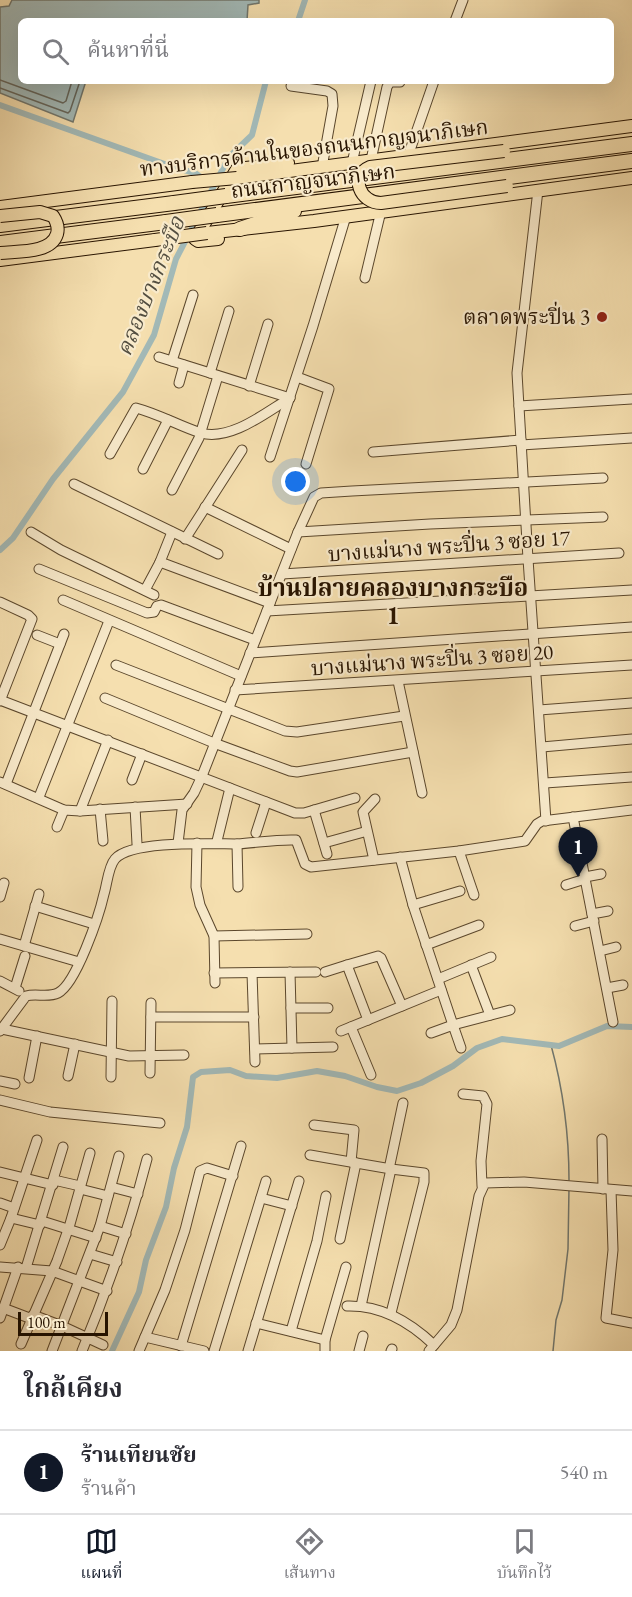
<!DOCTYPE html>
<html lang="th">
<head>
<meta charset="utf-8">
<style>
  :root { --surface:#fff; --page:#f7f7f7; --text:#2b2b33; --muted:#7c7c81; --line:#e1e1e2; --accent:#111827 }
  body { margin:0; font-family:"EB Garamond","Noto Serif Thai",serif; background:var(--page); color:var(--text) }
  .scale { position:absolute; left:18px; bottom:15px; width:90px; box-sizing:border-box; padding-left:6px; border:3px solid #281400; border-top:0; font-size:16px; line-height:21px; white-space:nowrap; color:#281400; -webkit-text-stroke:4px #f8eacb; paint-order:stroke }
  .you { position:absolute; left:296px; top:482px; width:21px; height:21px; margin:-15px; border:4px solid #fff; border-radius:50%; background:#1a73e8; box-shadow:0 0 0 9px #1a73e833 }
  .badge { display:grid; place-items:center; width:39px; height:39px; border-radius:50%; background:var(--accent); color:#fff; font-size:20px; font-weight:700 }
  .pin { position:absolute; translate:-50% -50px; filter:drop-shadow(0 2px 3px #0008) }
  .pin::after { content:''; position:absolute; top:32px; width:21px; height:18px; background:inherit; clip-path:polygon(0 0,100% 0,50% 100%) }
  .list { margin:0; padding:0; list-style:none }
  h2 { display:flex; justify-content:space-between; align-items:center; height:78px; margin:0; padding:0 24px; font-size:26px }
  h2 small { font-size:20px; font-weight:400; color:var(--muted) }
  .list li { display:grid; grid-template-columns:39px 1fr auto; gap:18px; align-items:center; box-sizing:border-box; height:84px; padding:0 24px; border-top:2px solid var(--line) }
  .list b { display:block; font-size:22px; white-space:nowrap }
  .list p { margin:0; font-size:20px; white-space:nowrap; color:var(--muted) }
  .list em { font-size:20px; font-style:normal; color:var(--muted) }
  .icon { flex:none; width:33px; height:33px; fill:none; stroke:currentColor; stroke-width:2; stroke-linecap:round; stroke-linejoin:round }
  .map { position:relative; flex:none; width:632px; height:1351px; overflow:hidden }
  .search { position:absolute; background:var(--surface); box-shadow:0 6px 24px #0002; left:18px; right:18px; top:18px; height:66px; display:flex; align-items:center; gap:15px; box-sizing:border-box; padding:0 21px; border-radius:9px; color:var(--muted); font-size:22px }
  .sheet { height:162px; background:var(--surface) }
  nav { display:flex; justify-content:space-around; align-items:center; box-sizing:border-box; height:84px; border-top:2px solid var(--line); background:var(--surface); font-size:16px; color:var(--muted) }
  nav a { display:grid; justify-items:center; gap:3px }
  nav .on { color:var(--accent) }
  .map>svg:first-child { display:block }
  .water { fill:#a2b9b7; stroke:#71776e; stroke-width:1.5 }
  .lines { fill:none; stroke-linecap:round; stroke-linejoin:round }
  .shore { stroke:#65665c; stroke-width:1.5 }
  .stream { stroke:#71776e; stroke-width:1.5 }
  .canal { stroke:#a2b9b7; stroke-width:6 }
  .minor-casing { stroke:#5b472c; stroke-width:11 }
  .major-casing { stroke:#281400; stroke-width:14 }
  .highway-casing { stroke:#281400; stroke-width:16 }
  .minor { stroke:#f8eacb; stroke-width:9 }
  .major { stroke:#f5dfaf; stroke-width:12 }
  .highway { stroke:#f5dfaf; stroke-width:14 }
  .major-bridge-casing { stroke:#281400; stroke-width:14; stroke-linecap:butt }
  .highway-bridge-casing { stroke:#281400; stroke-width:16; stroke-linecap:butt }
  .major-bridge { stroke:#f5dfaf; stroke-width:12 }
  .highway-bridge { stroke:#f5dfaf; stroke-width:14 }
  .poi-dot { fill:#8f2418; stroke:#f8eacb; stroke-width:2 }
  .labels { text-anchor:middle; stroke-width:4.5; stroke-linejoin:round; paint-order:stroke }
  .street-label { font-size:21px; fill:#281400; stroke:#f8eacb }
  .poi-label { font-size:21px; fill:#281400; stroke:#f8eacb; text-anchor:end }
  .water-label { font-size:22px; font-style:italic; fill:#534e40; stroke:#f8eacb }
  .quarter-label { font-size:24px; font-weight:bold; fill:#281400; stroke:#f8eacb }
</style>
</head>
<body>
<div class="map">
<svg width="632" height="1351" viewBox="0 0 632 1351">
  <rect width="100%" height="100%" fill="#f5dfaf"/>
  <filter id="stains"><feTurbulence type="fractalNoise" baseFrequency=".00333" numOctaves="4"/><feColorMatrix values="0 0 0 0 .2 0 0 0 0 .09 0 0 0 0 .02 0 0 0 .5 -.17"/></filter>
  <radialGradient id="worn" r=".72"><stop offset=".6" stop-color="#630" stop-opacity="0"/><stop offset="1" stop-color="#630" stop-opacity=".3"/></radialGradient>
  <path class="water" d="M 12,0 L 259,0 L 259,3 L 248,5 L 247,21 L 21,21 L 21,81 L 86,81 L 73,122 L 0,93 L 0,7 L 9,6 Z"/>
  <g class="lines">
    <g class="shore">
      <path d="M 0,80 L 63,103 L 66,101 L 72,81"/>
      <path d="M 0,88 L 68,113 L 70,111 L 80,81"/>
    </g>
    <g class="stream">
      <path d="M 551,1045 C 563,1089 569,1135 569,1180"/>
      <path d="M 553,1351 L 556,1320 L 562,1300 L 568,1249 L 569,1188"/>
    </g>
    <g class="canal">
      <path d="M 298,21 L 305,0"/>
      <path d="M 0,105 L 173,167 L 195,173 L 205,180"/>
      <path d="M 0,550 L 13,538 L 53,479 L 123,392 L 154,335 L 176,259 L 229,157 L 252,135 L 266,81"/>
      <path d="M 112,1351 L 139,1292 L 146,1260 L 166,1207 L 174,1168 L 187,1127 L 193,1077 L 201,1072 L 230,1070 L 246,1076 L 277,1078 L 317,1071 L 345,1076 L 377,1087 L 397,1091 L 421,1083 L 453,1066 L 477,1048 L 502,1039 L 559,1046 L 607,1026 L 632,1027"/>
    </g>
    <g class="minor-casing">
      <g id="minor">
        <path d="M 455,21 L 463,0"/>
        <path d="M 291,86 L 327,91 L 332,94 L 333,106 L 323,162"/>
        <path d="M 408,156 L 434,81"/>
        <path d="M 371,160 L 387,87 L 390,82 L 400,82"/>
        <path d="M 352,163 L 371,81"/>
        <path d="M 538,190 L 517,373 L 528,559 L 546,821"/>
        <path d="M 365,278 L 381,211"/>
        <path d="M 159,357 L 290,398"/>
        <path d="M 172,361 L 193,295"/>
        <path d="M 210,373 L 229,311"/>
        <path d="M 297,377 L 329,389 L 306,464"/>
        <path d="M 179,383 L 184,365"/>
        <path d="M 249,386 L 268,324"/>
        <path d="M 519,406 L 632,399"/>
        <path d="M 521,445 L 632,438"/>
        <path d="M 373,452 L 521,440"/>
        <path d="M 110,454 L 136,408 C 159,414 179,426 201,433 C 231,441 265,413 290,398"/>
        <path d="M 270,457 L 313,326 L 346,216"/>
        <path d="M 143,469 L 168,420"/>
        <path d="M 74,484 L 218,554"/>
        <path d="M 172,490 L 199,438 L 218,376"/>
        <path d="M 205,507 L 291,549"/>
        <path d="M 31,532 L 61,550 L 154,595"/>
        <path d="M 298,532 L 430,524 L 603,517"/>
        <path d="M 185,539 L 242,450"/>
        <path d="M 160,562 L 270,603"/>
        <path d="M 39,569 L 147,613 L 154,612 L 157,606 L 161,605 L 255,640"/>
        <path d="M 282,574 L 619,553"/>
        <path d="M 145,590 L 160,562 L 172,532"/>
        <path d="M 63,600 L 241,676"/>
        <path d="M 0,602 L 28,615 L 32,619 L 0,701"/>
        <path d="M 267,611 L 632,590"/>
        <path d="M 37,635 L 60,644"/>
        <path d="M 250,653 L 632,627"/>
        <path d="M 116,665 L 285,731 L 297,732 L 404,716"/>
        <path d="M 398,681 L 422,793"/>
        <path d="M 235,690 L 632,665"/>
        <path d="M 105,698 L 214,743 L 290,771 L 297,772 L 413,752"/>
        <path d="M 0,700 L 295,813 L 304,813 L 355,798"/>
        <path d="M 539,710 L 632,703"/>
        <path d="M 542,747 L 632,739"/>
        <path d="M 132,780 L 142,754"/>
        <path d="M 0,782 L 64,810 L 80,811 L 187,804"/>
        <path d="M 545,783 L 632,777"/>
        <path d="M 6,784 L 64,634"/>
        <path d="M 39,797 L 109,621"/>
        <path d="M 135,807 L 137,844"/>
        <path d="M 100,809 L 103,841"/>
        <path d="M 314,810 L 327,854"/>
        <path d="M 80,811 L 108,740"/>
        <path d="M 573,817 L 613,1022"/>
        <path d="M 57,827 L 64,810"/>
        <path d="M 256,833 L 266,802"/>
        <path d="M 217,841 L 230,788"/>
        <path d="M 178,843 L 182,810 L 194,793 L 202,776 L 298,532 L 314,497 L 321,493 L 352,491 L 603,478"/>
        <path d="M 197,843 L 196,887 L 200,905 L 214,936 L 215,983"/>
        <path d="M 324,843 L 364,832"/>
        <path d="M 237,844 L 238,887"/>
        <path d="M 459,851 L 474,895"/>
        <path d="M 400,857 L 413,905 L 453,1025 L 510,1010"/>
        <path d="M 374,860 L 363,812 L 375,799"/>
        <path d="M 585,877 L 601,874"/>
        <path d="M 566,885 L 585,879"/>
        <path d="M 0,897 L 4,883"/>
        <path d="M 413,905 L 460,891"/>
        <path d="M 35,906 L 94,924"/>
        <path d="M 592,914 L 608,911"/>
        <path d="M 575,926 L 594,921"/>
        <path d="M 214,936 L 307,934"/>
        <path d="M 0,939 L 79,962"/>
        <path d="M 426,945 L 479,925"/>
        <path d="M 24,946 L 39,894"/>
        <path d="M 600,951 L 616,947"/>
        <path d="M 471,965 L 490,1015"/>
        <path d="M 290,972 L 292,1048"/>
        <path d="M 325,972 L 347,965"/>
        <path d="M 214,973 L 316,972"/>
        <path d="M 252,973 L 255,1062"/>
        <path d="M 438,979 L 491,957"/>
        <path d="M 0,981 L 19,991"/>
        <path d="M 15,988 L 25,956"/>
        <path d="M 607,988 L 623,985"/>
        <path d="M 291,1008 L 328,1008"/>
        <path d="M 151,1017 L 254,1017"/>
        <path d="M 368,1020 L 347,965 L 378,956 L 381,958 L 402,1006"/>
        <path d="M 351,1027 L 371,1075"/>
        <path d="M 2,1029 L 129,1056 L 184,1055"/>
        <path d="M 0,1031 L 26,996 C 36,993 48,998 58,993 C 76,984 99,916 104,894 C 107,885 108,867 115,859 C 131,840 211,844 237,844 C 256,843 277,839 296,840 L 305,864 L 311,867 L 459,851 L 525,841 L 537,824 L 542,821 L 632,810"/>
        <path d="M 341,1031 L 441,990"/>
        <path d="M 431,1033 L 453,1025 L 461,1048"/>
        <path d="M 255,1049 L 333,1047"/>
        <path d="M 150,1073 L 151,1003"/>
        <path d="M 68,1076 L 75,1044"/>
        <path d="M 111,1077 L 112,1001"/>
        <path d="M 29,1078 L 37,1036"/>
        <path d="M 0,1081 L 15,1084"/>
        <path d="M 463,1094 L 483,1096 L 487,1104 L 481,1161 L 482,1186"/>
        <path d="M 0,1100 L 50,1112 L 160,1123"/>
        <path d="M 314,1125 L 354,1130 L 351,1162"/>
        <path d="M 602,1139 L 603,1189"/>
        <path d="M 310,1155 L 391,1169 L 424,1173 L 424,1182 L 391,1313"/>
        <path d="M 389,1169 L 403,1103"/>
        <path d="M 0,1172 L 53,1185"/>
        <path d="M 54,1180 L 80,1186"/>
        <path d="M 111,1187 L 138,1194"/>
        <path d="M 80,1189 L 108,1196"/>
        <path d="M 611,1190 L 613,1250 L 606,1318 L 632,1323"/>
        <path d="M 261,1198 L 292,1206"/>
        <path d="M 0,1203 L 14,1208"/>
        <path d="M 11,1218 L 40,1225"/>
        <path d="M 42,1221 L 96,1238"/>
        <path d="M 100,1226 L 126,1234"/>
        <path d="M 340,1239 L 356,1163"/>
        <path d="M 0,1245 L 11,1218 L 37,1140"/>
        <path d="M 90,1254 L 117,1262"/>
        <path d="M 0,1267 L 52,1271 L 107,1291"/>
        <path d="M 26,1268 L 63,1147"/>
        <path d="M 347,1306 C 381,1305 410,1322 434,1345"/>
        <path d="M 361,1306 L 391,1169"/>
        <path d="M 3,1308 L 32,1319"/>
        <path d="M 33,1315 L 62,1326 L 103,1345"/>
        <path d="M 0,1318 L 18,1267"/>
        <path d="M 256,1323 L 325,1340"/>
        <path d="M 291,1331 L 317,1241 L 326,1196"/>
        <path d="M 145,1337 L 204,1351"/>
        <path d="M 21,1344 L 57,1261 L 70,1224 L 90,1153"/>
        <path d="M 181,1346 L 241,1146"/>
        <path d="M 52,1351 L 100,1226 L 119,1156"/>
        <path d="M 82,1351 C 108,1288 130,1225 147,1159"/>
        <path d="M 139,1351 L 165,1290 L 185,1230 L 200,1171 L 207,1168 L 233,1176"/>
        <path d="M 214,1351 L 266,1181"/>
        <path d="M 248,1351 L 299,1181"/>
        <path d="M 325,1351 L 325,1340 L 346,1267"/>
        <path d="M 359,1351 L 363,1336"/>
        <path d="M 391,1351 L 392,1349"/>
        <path d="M 429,1351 L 451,1325 L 457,1310 L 479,1196 L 485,1183 L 524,1182 L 632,1191"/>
      </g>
    </g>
    <g class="major-casing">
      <g id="major">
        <path d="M 237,178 L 632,126"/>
        <path d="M 0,207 L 192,182"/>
        <path d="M 207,233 L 314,221 L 632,178"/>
        <path d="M 218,239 L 198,241 L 195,239 L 237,169 L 288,163"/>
        <path d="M 0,260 L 155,240"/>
      </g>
    </g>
    <g class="highway-casing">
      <g id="highway">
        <path d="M 226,196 L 632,144"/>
        <path d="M 217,215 L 632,161"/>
        <path d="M 0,225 L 174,203"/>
        <path d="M 240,229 L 294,211"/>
        <path d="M 0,243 L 166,222"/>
      </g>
    </g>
    <use href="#minor" class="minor"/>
    <use href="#major" class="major"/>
    <use href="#highway" class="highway"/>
    <g class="major-bridge-casing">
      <g id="major-bridge">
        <path d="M 504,151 L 370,167 C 349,176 360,203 381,203 L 507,186"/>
        <path d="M 192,182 L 237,178"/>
        <path d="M 0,216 L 40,212 L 53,216 C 57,222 59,227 57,234 C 51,254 17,251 0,253"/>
        <path d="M 155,240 L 207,233"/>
      </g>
    </g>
    <g class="highway-bridge-casing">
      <g id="highway-bridge">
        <path d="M 174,203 L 226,196"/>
        <path d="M 166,222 L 217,215"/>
      </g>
    </g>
    <use href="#major-bridge" class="major-bridge"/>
    <use href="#highway-bridge" class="highway-bridge"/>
  </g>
  <circle class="poi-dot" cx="602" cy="317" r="6"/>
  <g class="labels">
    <g class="street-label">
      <text transform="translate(314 148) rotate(-7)" y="7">ทางบริการด้านในของถนนกาญจนาภิเษก</text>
      <text transform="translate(313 181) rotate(-7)" y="7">ถนนกาญจนาภิเษก</text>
      <text transform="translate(449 546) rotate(-4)" y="7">บางแม่นาง พระปิ่น 3 ซอย 17</text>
      <text transform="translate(432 660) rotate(-4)" y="7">บางแม่นาง พระปิ่น 3 ซอย 20</text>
    </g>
    <g class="poi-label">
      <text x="590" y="324">ตลาดพระปิ่น 3</text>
    </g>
    <g class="water-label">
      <text transform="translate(150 286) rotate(-68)" y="8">คลองบางกระบือ</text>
    </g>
    <g class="quarter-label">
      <text x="393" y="596">บ้านปลายคลองบางกระบือ<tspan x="393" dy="28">1</tspan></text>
    </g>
  </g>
  <rect width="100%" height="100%" filter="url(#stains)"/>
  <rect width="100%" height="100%" fill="url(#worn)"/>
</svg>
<div class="scale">100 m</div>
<div class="you"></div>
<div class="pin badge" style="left:578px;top:877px">1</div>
<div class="search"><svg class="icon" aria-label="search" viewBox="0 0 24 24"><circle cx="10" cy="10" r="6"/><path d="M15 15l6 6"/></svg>ค้นหาที่นี่</div>
</div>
<section class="sheet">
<h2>ใกล้เคียง<small></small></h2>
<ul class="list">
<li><span class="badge">1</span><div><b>ร้านเทียนชัย</b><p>ร้านค้า</p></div><em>540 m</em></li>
</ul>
</section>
<nav>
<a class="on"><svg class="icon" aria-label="map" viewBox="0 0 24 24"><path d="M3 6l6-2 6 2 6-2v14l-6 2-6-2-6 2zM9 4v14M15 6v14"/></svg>แผนที่</a>
<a><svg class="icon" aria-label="directions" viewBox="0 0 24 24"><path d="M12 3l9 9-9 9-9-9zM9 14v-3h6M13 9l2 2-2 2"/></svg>เส้นทาง</a>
<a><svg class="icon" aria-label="saved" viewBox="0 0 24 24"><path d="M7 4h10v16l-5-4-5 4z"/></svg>บันทึกไว้</a>
</nav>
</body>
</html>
